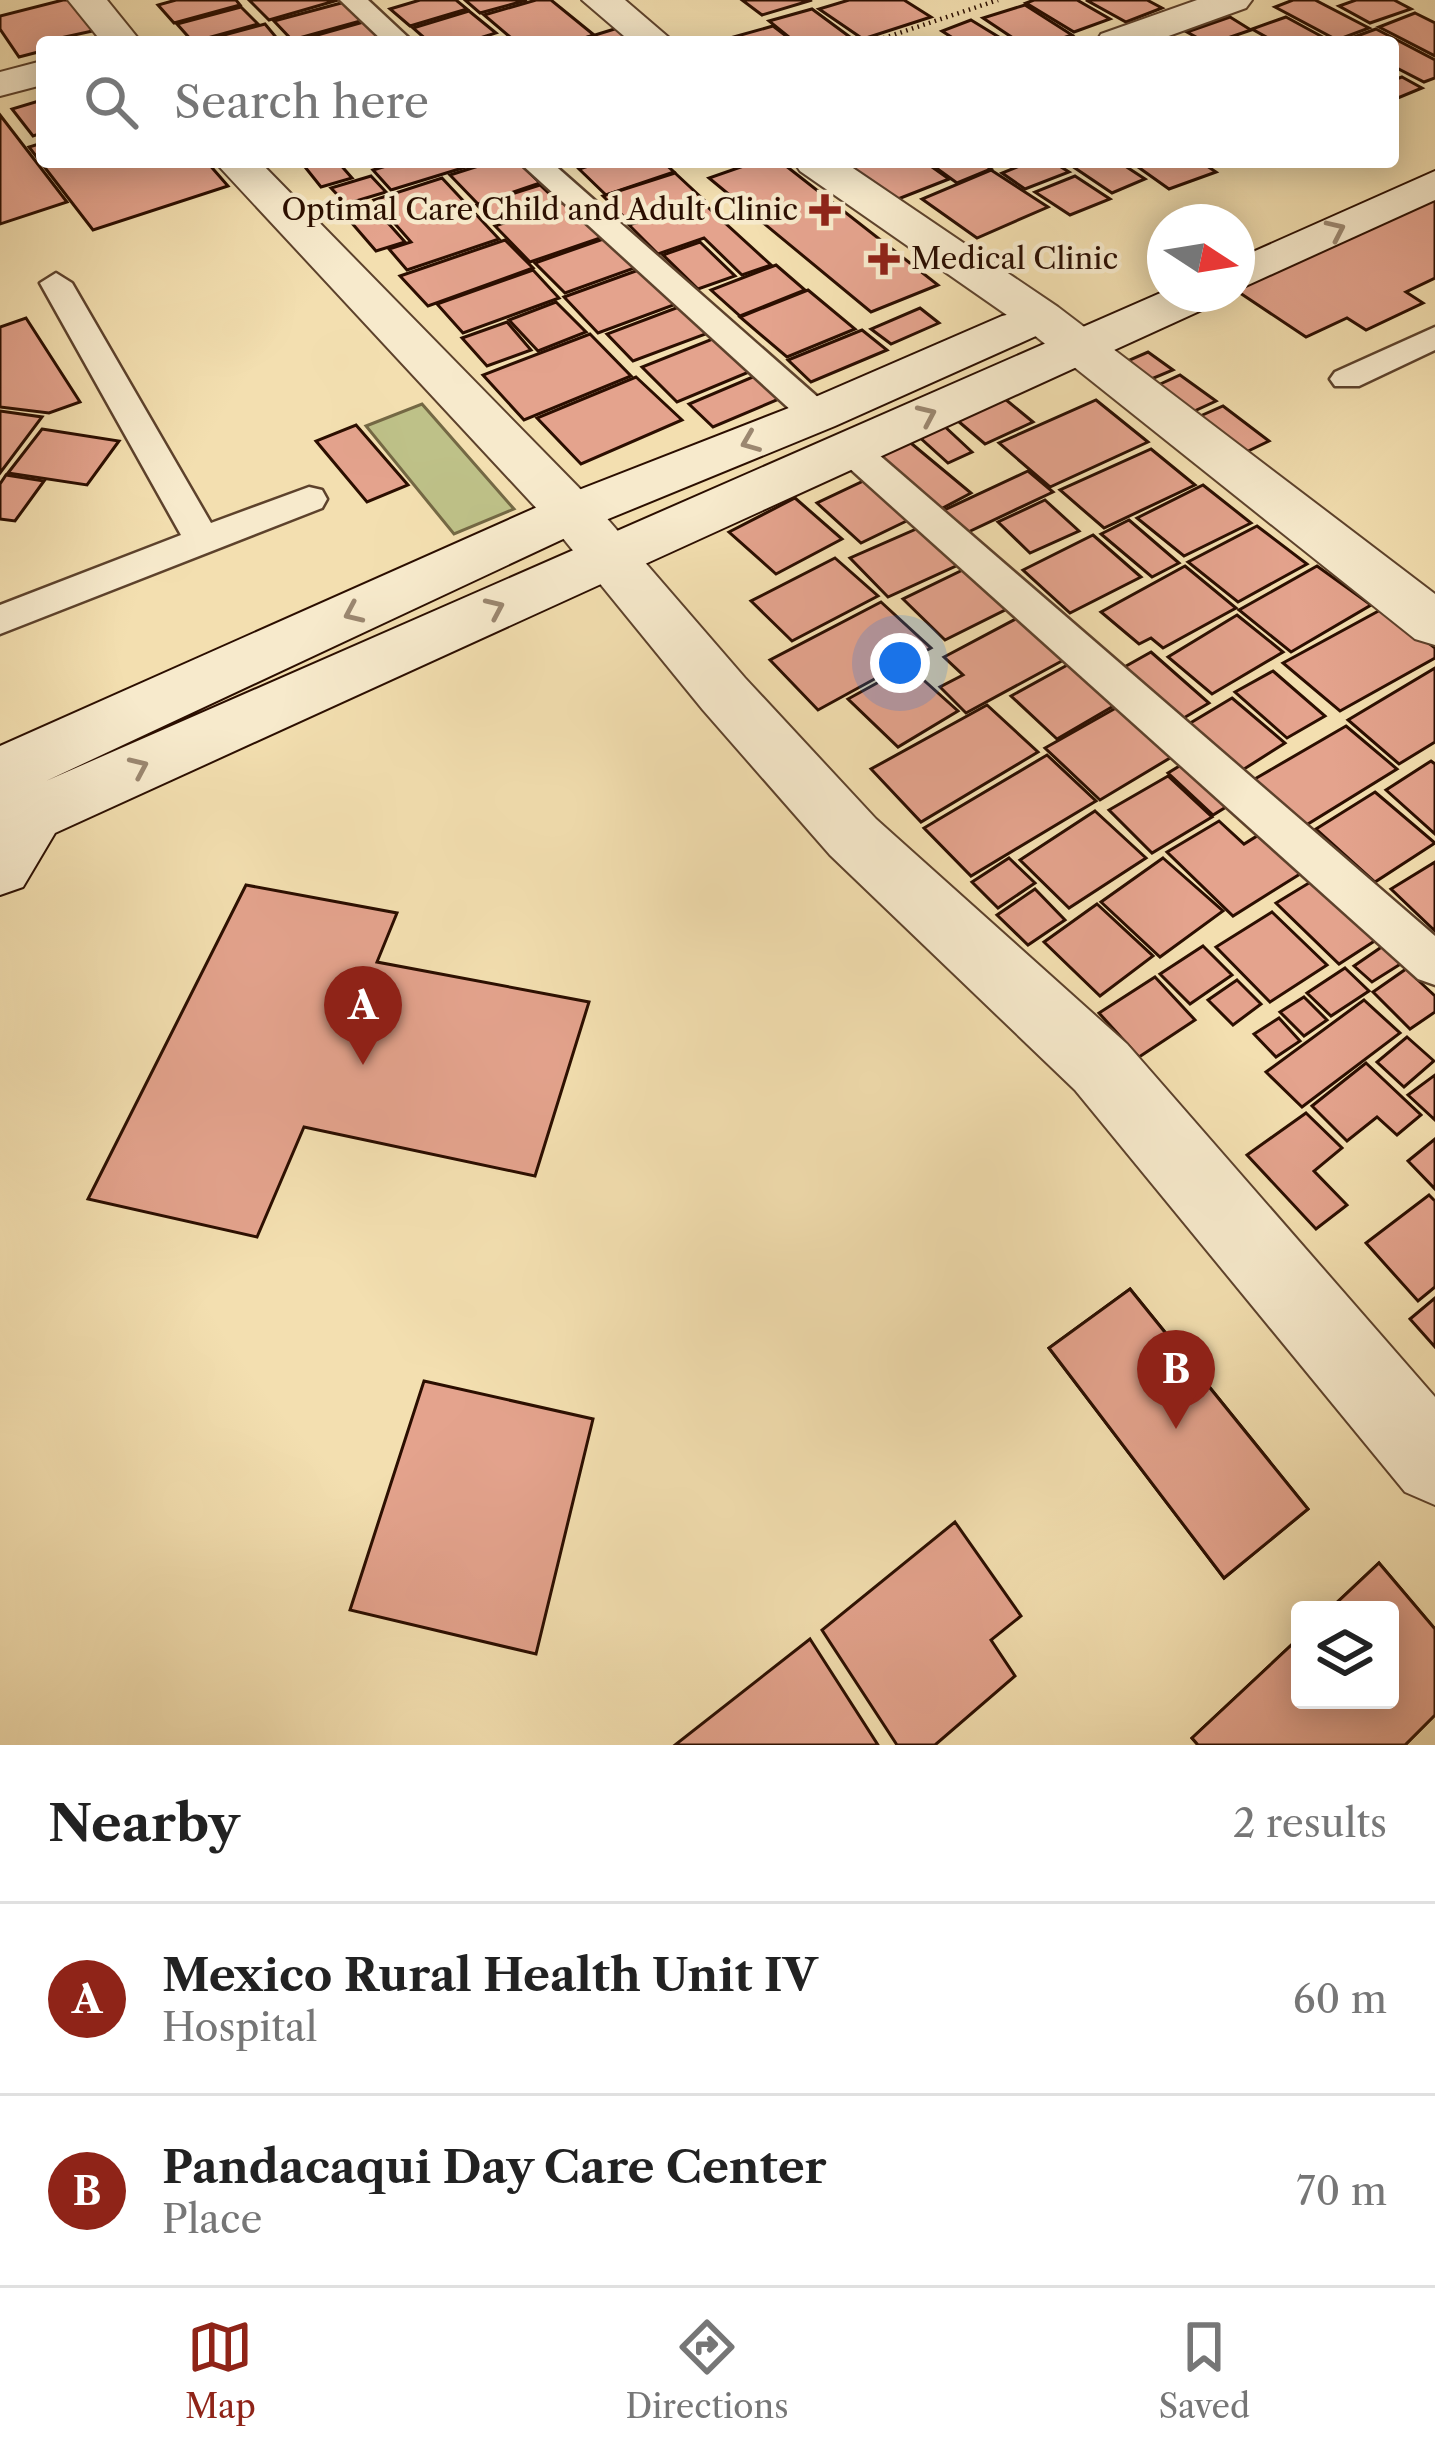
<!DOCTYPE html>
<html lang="en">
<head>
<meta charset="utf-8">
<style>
  :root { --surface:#fff; --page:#f6f6f6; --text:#222; --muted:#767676; --line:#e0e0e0; --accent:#8f2418 }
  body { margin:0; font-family:"Libre Caslon Text",serif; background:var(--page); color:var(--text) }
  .controls { position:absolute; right:36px; bottom:36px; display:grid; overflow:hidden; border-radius:12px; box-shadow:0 6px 30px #0003 }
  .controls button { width:108px; height:108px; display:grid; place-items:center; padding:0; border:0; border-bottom:3px solid var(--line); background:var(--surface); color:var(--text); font:60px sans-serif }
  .compass { position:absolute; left:1147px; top:204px; width:108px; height:108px; border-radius:50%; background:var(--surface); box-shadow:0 6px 30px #0003; rotate:102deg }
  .you { position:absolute; left:900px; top:663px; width:42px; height:42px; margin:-30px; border:9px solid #fff; border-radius:50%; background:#1a73e8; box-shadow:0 0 0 18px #1a73e833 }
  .badge { display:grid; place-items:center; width:78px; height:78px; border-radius:50%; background:var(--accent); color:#fff; font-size:39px; font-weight:700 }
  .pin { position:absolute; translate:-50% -99px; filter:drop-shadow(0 3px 6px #0008) }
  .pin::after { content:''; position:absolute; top:63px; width:42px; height:36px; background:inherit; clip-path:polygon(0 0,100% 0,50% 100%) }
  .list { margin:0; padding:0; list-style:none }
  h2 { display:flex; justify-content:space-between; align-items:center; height:156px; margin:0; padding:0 48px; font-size:51px }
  h2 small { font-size:39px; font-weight:400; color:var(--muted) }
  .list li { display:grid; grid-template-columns:78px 1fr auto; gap:36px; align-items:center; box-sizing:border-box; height:192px; padding:0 48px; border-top:3px solid var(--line) }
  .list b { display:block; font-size:45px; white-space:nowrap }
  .list p { margin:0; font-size:39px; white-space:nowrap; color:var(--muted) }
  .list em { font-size:39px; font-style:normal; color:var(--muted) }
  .icon { flex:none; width:66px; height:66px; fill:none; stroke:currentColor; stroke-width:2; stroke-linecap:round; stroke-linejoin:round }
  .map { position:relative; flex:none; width:1435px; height:1745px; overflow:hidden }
  .search { position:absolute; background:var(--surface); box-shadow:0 6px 30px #0003; left:36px; right:36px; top:36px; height:132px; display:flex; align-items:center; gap:30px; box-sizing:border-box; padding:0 42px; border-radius:12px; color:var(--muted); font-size:45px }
  .sheet { height:540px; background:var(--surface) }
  nav { display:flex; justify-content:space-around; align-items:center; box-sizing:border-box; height:168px; border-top:3px solid var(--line); background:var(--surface); font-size:33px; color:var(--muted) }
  nav a { display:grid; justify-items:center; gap:6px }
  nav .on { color:var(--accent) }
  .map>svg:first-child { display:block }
  .green { fill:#bec188; stroke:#746844; stroke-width:3 }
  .building { fill:#e4a38d; stroke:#2b0e00; stroke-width:3 }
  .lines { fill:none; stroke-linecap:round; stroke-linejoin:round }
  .lane-casing { stroke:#5d422c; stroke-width:5 }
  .street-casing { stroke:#5d422c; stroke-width:4 }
  .secondary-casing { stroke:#2b0e00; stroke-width:4 }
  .path { stroke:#2b0e00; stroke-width:4.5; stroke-dasharray:1.5 4.5; stroke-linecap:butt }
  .lane { fill:#f7eacc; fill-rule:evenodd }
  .street { fill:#f7eacc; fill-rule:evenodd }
  .secondary { fill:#f7eacc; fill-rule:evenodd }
  .oneway { stroke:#9b8770 }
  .poi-dot { fill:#8f2418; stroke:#f7eacc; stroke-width:4.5 }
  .labels { text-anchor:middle; stroke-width:9; stroke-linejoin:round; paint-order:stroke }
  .far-poi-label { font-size:30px; fill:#2b0e00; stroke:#f7eacc; text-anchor:end }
</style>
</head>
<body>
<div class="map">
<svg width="1435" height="1745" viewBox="0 0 1435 1745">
  <rect width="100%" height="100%" fill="#f3dfb0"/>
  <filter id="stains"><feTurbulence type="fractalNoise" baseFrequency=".00167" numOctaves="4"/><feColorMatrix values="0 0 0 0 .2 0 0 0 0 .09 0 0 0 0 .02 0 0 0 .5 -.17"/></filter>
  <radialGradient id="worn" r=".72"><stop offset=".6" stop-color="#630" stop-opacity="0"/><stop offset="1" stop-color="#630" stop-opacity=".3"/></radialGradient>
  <path class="green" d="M 422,404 L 514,509 L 454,534 L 366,426 Z"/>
  <g class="building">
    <path d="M 63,0 L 74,0 L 97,30 L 42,42 L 42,51 L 19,57 L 0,29 L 0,16 Z"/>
    <path d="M 176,0 L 236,0 L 240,5 L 174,23 L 158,5 Z"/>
    <path d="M 249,0 L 338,0 L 269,20 Z"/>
    <path d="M 420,0 L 456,0 L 467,9 L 410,26 L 390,9 Z"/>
    <path d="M 465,0 L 527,0 L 480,13 Z"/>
    <path d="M 536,0 L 551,0 L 594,35 L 571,42 L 516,42 L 484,15 Z"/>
    <path d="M 742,0 L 812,0 L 762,15 Z"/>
    <path d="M 849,0 L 904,0 L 931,17 L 863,39 L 819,9 Z"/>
    <path d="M 1034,0 L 1077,0 L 1110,19 L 1074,32 L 1026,3 Z"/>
    <path d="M 1086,0 L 1147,0 L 1162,8 L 1126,22 Z"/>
    <path d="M 1293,0 L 1315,0 L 1369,28 L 1337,40 L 1275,7 Z"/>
    <path d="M 1356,0 L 1394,0 L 1411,9 L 1370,23 L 1339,6 Z"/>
    <path d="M 345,2 L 364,20 L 292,40 L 274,21 Z"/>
    <path d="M 1025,5 L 1072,35 L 1051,42 L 1019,42 L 983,18 Z"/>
    <path d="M 241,7 L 258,24 L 193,42 L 177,24 Z"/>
    <path d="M 812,9 L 854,40 L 795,42 L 769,21 Z"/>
    <path d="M 469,11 L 496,33 L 467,42 L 429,42 L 413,28 Z"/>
    <path d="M 1415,13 L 1435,23 L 1435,56 L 1379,27 Z"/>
    <path d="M 1230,17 L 1251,30 L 1216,42 L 1205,42 L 1187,32 Z"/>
    <path d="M 1286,17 L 1330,41 L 1275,42 L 1252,29 Z"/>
    <path d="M 971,20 L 1007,42 L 959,42 L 942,31 Z"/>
    <path d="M 367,21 L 387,41 L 296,41 Z"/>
    <path d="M 265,24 L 280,42 L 198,42 Z"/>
    <path d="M 773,26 L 794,42 L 730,38 Z"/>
    <path d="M 621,27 L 639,42 L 579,40 Z"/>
    <path d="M 1376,29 L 1435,60 L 1435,78 L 1424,82 L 1393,66 L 1393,42 L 1346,40 Z"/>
    <path d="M 1402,77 L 1422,88 L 1393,100 L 1393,80 Z"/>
    <path d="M 42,100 L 42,133 L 33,136 L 12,109 Z"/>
    <path d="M 0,115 L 67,202 L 0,224 Z"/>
    <path d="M 42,143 L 42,162 L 207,162 L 228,186 L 93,230 L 29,147 Z"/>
    <path d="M 301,162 L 338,162 L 352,178 L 321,187 Z"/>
    <path d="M 399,162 L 482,162 L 391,190 L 373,170 Z"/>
    <path d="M 491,162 L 518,162 L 540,183 L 478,204 L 450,175 Z"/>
    <path d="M 601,162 L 663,162 L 674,172 L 606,195 L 579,169 Z"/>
    <path d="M 755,162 L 781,162 L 938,285 L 871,312 L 709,178 Z"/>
    <path d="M 925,162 L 949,179 L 893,201 L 842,163 Z"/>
    <path d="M 928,162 L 981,162 L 991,169 L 957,183 Z"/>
    <path d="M 1030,162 L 1053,162 L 1069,172 L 1025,189 L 1002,173 Z"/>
    <path d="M 1066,162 L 1119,162 L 1145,179 L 1112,193 Z"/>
    <path d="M 1131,162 L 1201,162 L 1216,172 L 1169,189 Z"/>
    <path d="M 991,170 L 1048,207 L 977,238 L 922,199 Z"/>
    <path d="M 675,173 L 704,200 L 631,224 L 603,196 Z"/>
    <path d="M 371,176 L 386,192 L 346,204 L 331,188 Z"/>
    <path d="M 1075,176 L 1110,199 L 1070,215 L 1035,192 Z"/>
    <path d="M 442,178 L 499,239 L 407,270 L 389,249 L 411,242 L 374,200 Z"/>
    <path d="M 1435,182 L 1435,278 L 1406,292 L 1423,303 L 1366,330 L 1347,318 L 1306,337 L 1237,291 L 1237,270 Z"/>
    <path d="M 540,185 L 557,201 L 493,222 L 477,205 Z"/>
    <path d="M 570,200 L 606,236 L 530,262 L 495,226 Z"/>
    <path d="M 701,201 L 771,265 L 742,275 L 704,238 L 658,254 L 629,225 Z"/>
    <path d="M 372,205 L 405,242 L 376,251 L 344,214 Z"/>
    <path d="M 609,237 L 640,266 L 565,293 L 535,263 Z"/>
    <path d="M 505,240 L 533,268 L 428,306 L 400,276 Z"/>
    <path d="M 700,242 L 735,276 L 698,289 L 663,255 Z"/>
    <path d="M 776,265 L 805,290 L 740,316 L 711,290 Z"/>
    <path d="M 644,268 L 679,303 L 598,333 L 564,297 Z"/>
    <path d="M 533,270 L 559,298 L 463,333 L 437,304 Z"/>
    <path d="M 808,290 L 855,329 L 787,357 L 740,317 Z"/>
    <path d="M 556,302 L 586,332 L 538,351 L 509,320 Z"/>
    <path d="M 684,305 L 711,332 L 633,361 L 607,334 Z"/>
    <path d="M 920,308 L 939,323 L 891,344 L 871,329 Z"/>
    <path d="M 26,318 L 80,402 L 49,413 L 0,407 L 0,327 Z"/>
    <path d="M 507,322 L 531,350 L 487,366 L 462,338 Z"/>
    <path d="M 862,330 L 887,350 L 811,382 L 788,360 Z"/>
    <path d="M 590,334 L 631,376 L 524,420 L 483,375 Z"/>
    <path d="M 715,338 L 749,372 L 677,402 L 642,367 Z"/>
    <path d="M 1148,352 L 1173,370 L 1149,380 L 1125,362 Z"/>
    <path d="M 1180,375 L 1216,401 L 1190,413 L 1156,386 Z"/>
    <path d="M 755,376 L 779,399 L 713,427 L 689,404 Z"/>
    <path d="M 636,377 L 682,420 L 581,464 L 537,418 Z"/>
    <path d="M 1005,399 L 1033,422 L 985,444 L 958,421 Z"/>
    <path d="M 1096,400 L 1148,442 L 1050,487 L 999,443 Z"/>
    <path d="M 1223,406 L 1269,441 L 1244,453 L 1198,417 Z"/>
    <path d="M 0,411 L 42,417 L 0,473 Z"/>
    <path d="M 942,424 L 972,452 L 948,463 L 917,435 Z"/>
    <path d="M 356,425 L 408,485 L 367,502 L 316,441 Z"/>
    <path d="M 42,429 L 119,441 L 87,485 L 8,473 Z"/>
    <path d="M 906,439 L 971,493 L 937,511 L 873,455 Z"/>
    <path d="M 1151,449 L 1195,485 L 1104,528 L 1060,490 Z"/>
    <path d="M 1028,471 L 1053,492 L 964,534 L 940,512 Z"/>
    <path d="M 6,475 L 44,481 L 15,521 L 0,519 L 0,484 Z"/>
    <path d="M 876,475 L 921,514 L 861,543 L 817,503 Z"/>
    <path d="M 1203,485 L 1251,523 L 1184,556 L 1137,518 Z"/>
    <path d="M 795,498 L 842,539 L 776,574 L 729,532 Z"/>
    <path d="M 1045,500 L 1079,531 L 1030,553 L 998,522 Z"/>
    <path d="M 1129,520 L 1179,563 L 1152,577 L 1101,534 Z"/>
    <path d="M 930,523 L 969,560 L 888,597 L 850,558 Z"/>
    <path d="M 1257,526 L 1307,564 L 1238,602 L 1188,562 Z"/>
    <path d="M 1093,535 L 1141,577 L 1070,613 L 1023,570 Z"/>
    <path d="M 835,558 L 878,596 L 792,641 L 751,601 Z"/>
    <path d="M 975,564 L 1017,604 L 945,640 L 903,599 Z"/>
    <path d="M 1185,566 L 1236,608 L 1163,648 L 1151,638 L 1139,644 L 1101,612 Z"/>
    <path d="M 1317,566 L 1371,605 L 1291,652 L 1239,610 Z"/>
    <path d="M 881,602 L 931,648 L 818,710 L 770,660 Z"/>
    <path d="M 1384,608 L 1435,648 L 1435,658 L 1340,711 L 1283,663 Z"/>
    <path d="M 1025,614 L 1071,656 L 966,713 L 940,687 L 963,675 L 944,657 Z"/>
    <path d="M 1237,615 L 1283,652 L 1212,694 L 1168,657 Z"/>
    <path d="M 1151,652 L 1209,703 L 1177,722 L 1119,670 Z"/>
    <path d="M 1071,663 L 1117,704 L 1057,739 L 1011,696 Z"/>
    <path d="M 908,666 L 958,711 L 898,747 L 848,699 Z"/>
    <path d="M 1435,668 L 1435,742 L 1399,764 L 1348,720 Z"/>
    <path d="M 1273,671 L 1325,716 L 1287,738 L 1235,692 Z"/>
    <path d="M 1232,698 L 1285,743 L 1241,771 L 1187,725 Z"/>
    <path d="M 1130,700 L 1185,749 L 1100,800 L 1045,748 Z"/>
    <path d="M 987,705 L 1038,752 L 921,822 L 871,769 Z"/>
    <path d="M 1346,726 L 1397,769 L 1303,827 L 1253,780 Z"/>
    <path d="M 1047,755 L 1096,801 L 971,876 L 924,828 Z"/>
    <path d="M 1194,757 L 1239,799 L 1213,815 L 1168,773 Z"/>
    <path d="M 1431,761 L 1435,764 L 1435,834 L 1386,790 Z"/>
    <path d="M 1168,776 L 1212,817 L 1152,853 L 1109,810 Z"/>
    <path d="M 1375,792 L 1435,843 L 1375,882 L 1316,829 Z"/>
    <path d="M 1095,811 L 1146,858 L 1069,908 L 1020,860 Z"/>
    <path d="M 1219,821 L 1244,844 L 1273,826 L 1316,864 L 1233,916 L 1167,852 Z"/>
    <path d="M 1009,858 L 1035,883 L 998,908 L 972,882 Z"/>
    <path d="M 1163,858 L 1223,911 L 1160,957 L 1101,902 Z"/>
    <path d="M 1435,862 L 1435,931 L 1391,889 Z"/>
    <path d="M 1327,872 L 1390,931 L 1339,964 L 1276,903 Z"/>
    <path d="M 246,885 L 397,913 L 377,962 L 589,1002 L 535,1176 L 304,1127 L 257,1237 L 88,1199 Z"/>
    <path d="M 1035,889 L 1065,920 L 1028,945 L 997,915 Z"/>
    <path d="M 1097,904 L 1153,956 L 1100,996 L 1044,942 Z"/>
    <path d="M 1272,912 L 1327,965 L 1270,1002 L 1216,947 Z"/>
    <path d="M 1399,935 L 1418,953 L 1372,982 L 1354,966 Z"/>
    <path d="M 1203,946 L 1232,975 L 1190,1004 L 1160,974 Z"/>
    <path d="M 1345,968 L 1369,991 L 1331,1016 L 1307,993 Z"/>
    <path d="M 1406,969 L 1435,996 L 1435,1012 L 1410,1029 L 1373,992 Z"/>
    <path d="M 1155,977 L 1195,1020 L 1139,1057 L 1099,1013 Z"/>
    <path d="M 1237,980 L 1261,1004 L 1233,1025 L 1208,1000 Z"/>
    <path d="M 1304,997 L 1327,1020 L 1304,1036 L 1280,1012 Z"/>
    <path d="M 1364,1000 L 1400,1033 L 1302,1107 L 1266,1072 Z"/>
    <path d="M 1279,1018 L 1300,1041 L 1276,1057 L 1254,1034 Z"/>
    <path d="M 1407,1037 L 1434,1061 L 1404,1087 L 1377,1062 Z"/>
    <path d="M 1366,1063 L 1421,1115 L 1397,1135 L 1377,1117 L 1347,1141 L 1312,1106 Z"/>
    <path d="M 1435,1075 L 1435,1120 L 1408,1095 Z"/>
    <path d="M 1306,1113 L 1342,1148 L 1314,1171 L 1347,1205 L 1316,1229 L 1247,1155 Z"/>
    <path d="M 1435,1139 L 1435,1189 L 1408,1161 Z"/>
    <path d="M 1429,1195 L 1435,1201 L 1435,1287 L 1418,1301 L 1366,1243 Z"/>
    <path d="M 1130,1289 L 1308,1509 L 1224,1578 L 1049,1348 Z"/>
    <path d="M 1130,1289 L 1308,1509 L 1224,1578 L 1049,1348 Z"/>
    <path d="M 1435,1298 L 1435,1347 L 1410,1319 Z"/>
    <path d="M 424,1381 L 593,1419 L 536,1654 L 350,1610 Z"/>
    <path d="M 955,1522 L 1021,1616 L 991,1640 L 1015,1676 L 935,1745 L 897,1745 L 822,1630 Z"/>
    <path d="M 1379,1563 L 1435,1629 L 1435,1715 L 1405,1745 L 1198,1745 L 1192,1738 L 1300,1637 L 1300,1700 L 1390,1700 L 1390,1610 L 1329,1610 Z"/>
    <path d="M 1379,1563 L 1435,1629 L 1435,1715 L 1405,1745 L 1198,1745 L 1192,1738 L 1300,1637 L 1300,1700 L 1390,1700 L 1390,1610 L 1329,1610 Z"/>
    <path d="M 810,1639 L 878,1745 L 675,1745 Z"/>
  </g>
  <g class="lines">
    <g class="lane-casing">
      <g id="lane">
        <path d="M 340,0 L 368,0 L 413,42 L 384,42 Z"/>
        <path d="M 519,162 L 551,162 L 829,407 L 834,415 L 829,423 L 805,423 Z"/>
        <path d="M 56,273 L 72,283 L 211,523 L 309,487 L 322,490 L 327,499 L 322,508 L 0,634 L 0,605 L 181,535 L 40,283 Z"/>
        <path d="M 1435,327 L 1435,350 L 1359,386 L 1335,386 L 1330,379 L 1335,372 Z"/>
        <path d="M 850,437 L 863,441 L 1435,936 L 1435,985 L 1418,979 L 837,457 L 832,449 L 837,441 Z"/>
      </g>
    </g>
    <g class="street-casing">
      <g id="street">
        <path d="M 68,0 L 107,0 L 141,42 L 102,42 Z"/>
        <path d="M 582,0 L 625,0 L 674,42 L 631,42 Z"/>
        <path d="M 1197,0 L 1252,0 L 1246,8 L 1152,42 L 1096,42 L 1101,34 Z"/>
        <path d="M 42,61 L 42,85 L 0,96 L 0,72 Z"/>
        <path d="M 215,162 L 260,162 L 591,500 L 745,678 L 876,819 L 1127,1044 L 1435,1397 L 1435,1505 L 1405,1492 L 1075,1090 L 830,855 L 703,710 L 553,526 Z"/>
        <path d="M 794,162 L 844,162 L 1058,307 L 1435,594 L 1435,645 L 1415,639 L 1024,327 L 800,171 Z"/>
      </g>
    </g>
    <g class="secondary-casing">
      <g id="secondary">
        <path d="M 1435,171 L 1435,200 L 1237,290 L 1237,259 Z"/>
        <path d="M 1165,291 L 1222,294 L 1215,304 L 55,833 L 23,887 L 0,895 L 0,746 L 553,500 L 799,404 L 1002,316 L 1019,312 L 1036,316 L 1043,326 L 1036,336 L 835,426 L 591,526 L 46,781 Z"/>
      </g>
    </g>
    <path class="path" d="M 872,42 L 998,0"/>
    <use href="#lane" class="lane"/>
    <use href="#street" class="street"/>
    <use href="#secondary" class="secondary"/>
  </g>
  <defs><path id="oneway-chevron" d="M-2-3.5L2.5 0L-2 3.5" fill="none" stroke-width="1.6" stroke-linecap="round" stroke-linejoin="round" transform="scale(3)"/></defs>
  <g class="oneway">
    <use href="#oneway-chevron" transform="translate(1336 230) rotate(-25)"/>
    <use href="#oneway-chevron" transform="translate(927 415) rotate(-24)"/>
    <use href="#oneway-chevron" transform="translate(750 442) rotate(158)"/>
    <use href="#oneway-chevron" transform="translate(495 608) rotate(-24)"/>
    <use href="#oneway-chevron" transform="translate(353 613) rotate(156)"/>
    <use href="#oneway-chevron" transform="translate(139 767) rotate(-24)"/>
  </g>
  <g class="poi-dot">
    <path d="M819 192h12v12h12v12h-12v12h-12v-12h-12v-12h12z"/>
    <path d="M878 241h12v12h12v12h-12v12h-12v-12h-12v-12h12z"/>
  </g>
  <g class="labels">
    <g class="far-poi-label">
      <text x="798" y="220">Optimal Care Child and Adult Clinic</text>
      <text x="911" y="269" text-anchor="start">Medical Clinic</text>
    </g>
  </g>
  <rect width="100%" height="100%" filter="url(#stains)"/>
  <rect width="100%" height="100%" fill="url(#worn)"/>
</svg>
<div class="controls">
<button><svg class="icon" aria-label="layers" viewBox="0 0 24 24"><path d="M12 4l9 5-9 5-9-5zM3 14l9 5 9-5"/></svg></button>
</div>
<svg class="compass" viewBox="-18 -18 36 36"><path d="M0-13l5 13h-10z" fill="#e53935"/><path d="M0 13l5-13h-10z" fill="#767676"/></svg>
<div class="you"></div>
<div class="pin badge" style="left:363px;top:1065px">A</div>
<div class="pin badge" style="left:1176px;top:1429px">B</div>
<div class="search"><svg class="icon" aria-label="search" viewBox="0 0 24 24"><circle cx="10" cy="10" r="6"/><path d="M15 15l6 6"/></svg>Search here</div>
</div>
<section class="sheet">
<h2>Nearby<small>2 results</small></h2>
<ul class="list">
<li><span class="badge">A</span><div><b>Mexico Rural Health Unit IV</b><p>Hospital</p></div><em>60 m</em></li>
<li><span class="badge">B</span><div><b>Pandacaqui Day Care Center</b><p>Place</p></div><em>70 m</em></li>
</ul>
</section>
<nav>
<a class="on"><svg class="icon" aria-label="map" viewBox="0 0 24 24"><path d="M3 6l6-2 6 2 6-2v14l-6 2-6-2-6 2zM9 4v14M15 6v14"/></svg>Map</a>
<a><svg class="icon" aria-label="directions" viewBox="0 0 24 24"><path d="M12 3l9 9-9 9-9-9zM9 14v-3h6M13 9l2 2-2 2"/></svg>Directions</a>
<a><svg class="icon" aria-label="saved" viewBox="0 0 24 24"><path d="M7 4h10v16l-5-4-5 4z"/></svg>Saved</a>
</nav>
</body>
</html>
